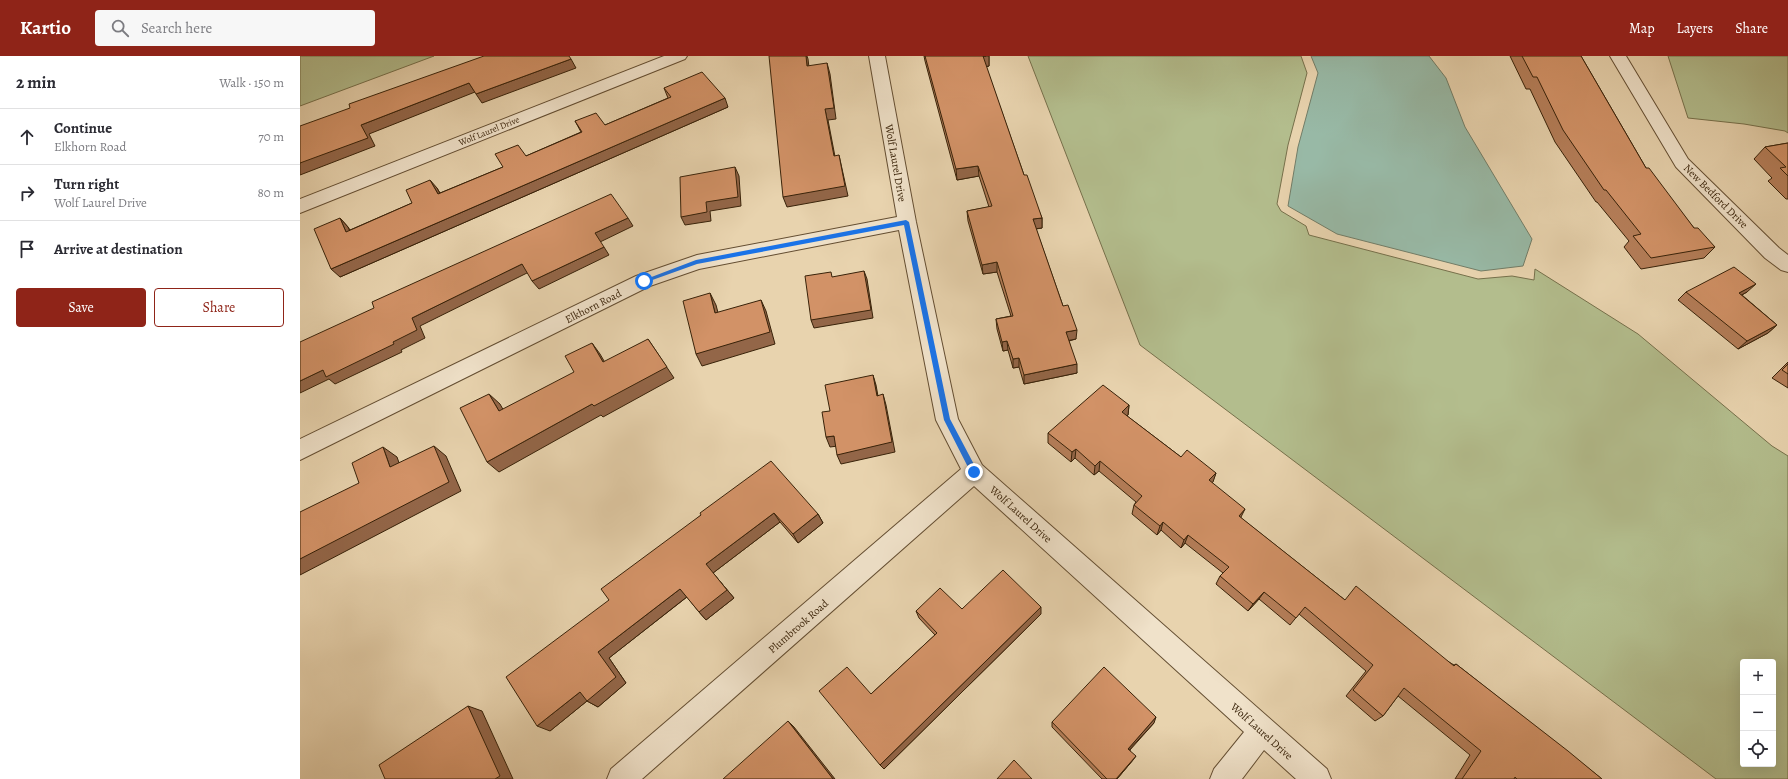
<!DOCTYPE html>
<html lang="en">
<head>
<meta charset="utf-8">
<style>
  :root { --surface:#fff; --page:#f7f7f7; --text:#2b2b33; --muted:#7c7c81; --line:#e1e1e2; --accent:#8f2418 }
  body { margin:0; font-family:Alegreya,serif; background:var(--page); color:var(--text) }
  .controls { position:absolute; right:12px; bottom:12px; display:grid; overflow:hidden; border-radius:4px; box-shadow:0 4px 16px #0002 }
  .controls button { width:36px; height:36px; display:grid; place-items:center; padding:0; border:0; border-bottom:1px solid var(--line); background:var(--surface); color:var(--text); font:20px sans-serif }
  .stop { position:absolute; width:12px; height:12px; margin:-9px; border:3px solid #1a73e8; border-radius:50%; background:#fff }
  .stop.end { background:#1a73e8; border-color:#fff; box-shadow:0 1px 4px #0008 }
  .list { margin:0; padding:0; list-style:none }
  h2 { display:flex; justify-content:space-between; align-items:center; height:52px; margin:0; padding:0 16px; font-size:17px }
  h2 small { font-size:13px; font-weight:400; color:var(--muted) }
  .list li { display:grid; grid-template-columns:26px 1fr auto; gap:12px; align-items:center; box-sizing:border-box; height:56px; padding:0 16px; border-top:1px solid var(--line) }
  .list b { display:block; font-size:15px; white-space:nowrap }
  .list p { margin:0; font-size:13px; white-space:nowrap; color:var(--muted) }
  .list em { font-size:13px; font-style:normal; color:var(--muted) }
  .actions { display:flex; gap:8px; padding:12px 16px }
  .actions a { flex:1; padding:9px 0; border:1px solid var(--accent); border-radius:4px; text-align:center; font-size:14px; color:var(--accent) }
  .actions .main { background:var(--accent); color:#fff }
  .icon { flex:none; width:22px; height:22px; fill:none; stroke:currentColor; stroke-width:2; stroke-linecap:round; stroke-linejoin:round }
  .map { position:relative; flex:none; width:1488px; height:723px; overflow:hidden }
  header { display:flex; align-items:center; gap:24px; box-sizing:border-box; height:56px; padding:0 20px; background:var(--accent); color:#fff }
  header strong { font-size:19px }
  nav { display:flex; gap:22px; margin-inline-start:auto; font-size:14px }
  .search { width:280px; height:36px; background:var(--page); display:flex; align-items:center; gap:10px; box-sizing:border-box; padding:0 14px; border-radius:4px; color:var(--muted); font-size:15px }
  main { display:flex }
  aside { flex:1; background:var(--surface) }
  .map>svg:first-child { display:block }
  .green { fill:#b3bd8d; stroke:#76704b; fill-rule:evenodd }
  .water { fill:#98b9a6; stroke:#727d67 }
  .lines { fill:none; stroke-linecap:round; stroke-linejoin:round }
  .minor-casing { stroke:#644e32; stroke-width:2 }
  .minor { fill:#f0e2ca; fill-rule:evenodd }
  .wall { fill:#b57e59; stroke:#382209 }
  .shaded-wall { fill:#936648; stroke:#382209 }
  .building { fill:#d29267; stroke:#382209 }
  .route { fill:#1a73e8 }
  .labels { text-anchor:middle; stroke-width:3; stroke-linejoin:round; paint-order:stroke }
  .far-street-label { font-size:9px; fill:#382209; stroke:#f0e2ca }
  .street-label { font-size:11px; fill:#382209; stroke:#f0e2ca }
</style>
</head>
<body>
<header>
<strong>Kartio</strong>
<div class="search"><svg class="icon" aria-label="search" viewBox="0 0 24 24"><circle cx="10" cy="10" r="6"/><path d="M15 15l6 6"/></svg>Search here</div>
<nav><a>Map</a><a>Layers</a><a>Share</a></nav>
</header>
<main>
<aside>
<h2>2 min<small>Walk · 150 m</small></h2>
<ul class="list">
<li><svg class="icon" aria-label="ahead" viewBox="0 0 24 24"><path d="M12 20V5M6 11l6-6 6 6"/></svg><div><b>Continue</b><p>Elkhorn Road</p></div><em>70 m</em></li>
<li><svg class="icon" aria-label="right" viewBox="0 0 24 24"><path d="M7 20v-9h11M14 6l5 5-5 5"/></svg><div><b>Turn right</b><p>Wolf Laurel Drive</p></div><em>80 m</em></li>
<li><svg class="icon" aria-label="arrive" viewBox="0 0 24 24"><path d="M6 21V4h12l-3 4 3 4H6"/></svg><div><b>Arrive at destination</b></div></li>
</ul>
<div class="actions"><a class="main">Save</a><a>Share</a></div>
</aside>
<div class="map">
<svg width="1488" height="723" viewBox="0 0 1488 723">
  <rect width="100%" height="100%" fill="#e8d3ae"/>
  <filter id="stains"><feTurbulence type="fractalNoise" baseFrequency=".005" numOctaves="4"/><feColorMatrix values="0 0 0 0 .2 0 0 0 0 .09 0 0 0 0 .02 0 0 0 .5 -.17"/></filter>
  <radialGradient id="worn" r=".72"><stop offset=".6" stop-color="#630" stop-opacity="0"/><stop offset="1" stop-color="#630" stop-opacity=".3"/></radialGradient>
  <g class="green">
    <path d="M 0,0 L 134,0 L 0,50 Z"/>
    <path d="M 728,0 L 1001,0 L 1007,17 L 988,89 L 977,148 L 981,155 L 1006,170 L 1009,179 L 1178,223 L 1212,220 L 1234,224 L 1235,213 L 1338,278 L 1472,390 L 1488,400 L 1488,723 L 1416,723 L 840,289 ZM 1443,606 L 1473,606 L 1473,708 L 1443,708 Z"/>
    <path d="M 1368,0 L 1488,0 L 1488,77 L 1485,75 L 1444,68 L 1388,62 Z"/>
  </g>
  <path class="water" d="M 1011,0 L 1129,0 L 1146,22 L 1165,71 L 1232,183 L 1223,210 L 1181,215 L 1037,178 L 988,150 L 998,91 L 1018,17 Z"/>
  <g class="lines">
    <g class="minor-casing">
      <g id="minor">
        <path d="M 364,0 L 387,0 L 385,3 L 0,157 L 0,143 Z"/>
        <path d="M 569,0 L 585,0 L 616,166 L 658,363 L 682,409 L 1027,713 L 1031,723 L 996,723 L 964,694 L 942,723 L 910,723 L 914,713 L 944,676 L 674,430 L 342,723 L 307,723 L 311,713 L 661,413 L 636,364 L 599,174 L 399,213 L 350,230 L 0,404 L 0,383 L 336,220 L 397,199 L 597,161 Z"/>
        <path d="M 1310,0 L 1326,0 L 1388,103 L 1479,192 L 1488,199 L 1488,216 L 1481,214 L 1465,202 L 1376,111 Z"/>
      </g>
    </g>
    <use href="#minor" class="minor"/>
  </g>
  <g class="wall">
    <path d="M 624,0 L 689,0 L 689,10 L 686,11 L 724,119 L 742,162 L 742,172 L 736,173 L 763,250 L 776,283 L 769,285 L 777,317 L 724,328 L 719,311 L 713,312 L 708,294 L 703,295 L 697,273 L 696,263 L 711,260 L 697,216 L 683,218 L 668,165 L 667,155 L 689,151 L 679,120 L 657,124 L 625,5 Z"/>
    <path d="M 1210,0 L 1281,0 L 1346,112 L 1394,172 L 1415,191 L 1404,202 L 1341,213 L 1324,191 L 1329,185 L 1297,146 L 1296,146 L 1255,86 L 1230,33 L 1226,33 Z"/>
    <path d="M 364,32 L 428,51 L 40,221 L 40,162 L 48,171 L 50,174 L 112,147 L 137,132 L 140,137 L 203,111 L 226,100 L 281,76 L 275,65 L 305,69 L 368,42 Z"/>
    <path d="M 1488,87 L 1488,143 L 1486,143 L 1468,125 L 1472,122 L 1454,103 L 1465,91 Z"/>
    <path d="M 1386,236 L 1447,236 L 1442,239 L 1477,269 L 1468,277 L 1438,293 L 1378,244 Z"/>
    <path d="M 1488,306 L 1488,332 L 1472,322 Z"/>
    <path d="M 829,349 L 828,359 L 827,360 L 881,401 L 916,417 L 912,427 L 941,461 L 941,462 L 1045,544 L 1154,609 L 1156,608 L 1302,723 L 1155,723 L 1170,699 L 1098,640 L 1083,660 L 1075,665 L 1046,640 L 1066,615 L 999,558 L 990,569 L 959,543 L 948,555 L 916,528 L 920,520 L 923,517 L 885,487 L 881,492 L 861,474 L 857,479 L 832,458 L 834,449 L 836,446 L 799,415 L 794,419 L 775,402 L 771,406 L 748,387 L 748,377 Z"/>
    <path d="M 518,458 L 523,467 L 498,487 L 480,466 L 413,517 L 434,542 L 406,564 L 399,556 L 387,541 L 309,602 L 326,627 L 298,651 L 287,645 L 250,675 L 309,544 L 401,459 Z"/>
    <path d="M 662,553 L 741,558 L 584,713 L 580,709 L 571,638 L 635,579 L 619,562 L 616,555 Z"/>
    <path d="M 752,666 L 854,667 L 830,694 L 833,704 L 817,723 L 802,723 L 752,671 Z"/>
  </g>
  <g class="shaded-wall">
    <path d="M 506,0 L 507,0 L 508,3 L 510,20 L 507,10 Z"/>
    <path d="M 683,0 L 689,0 L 689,10 L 683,11 Z"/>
    <path d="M 271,3 L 276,12 L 182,47 L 176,38 Z"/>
    <path d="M 527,7 L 530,18 L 536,63 L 528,64 L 537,111 L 534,100 L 525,53 Z"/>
    <path d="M 169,27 L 175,36 L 69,78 L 75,90 L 0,119 L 0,107 L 61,69 Z"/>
    <path d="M 425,42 L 428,51 L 40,221 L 31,213 Z"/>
    <path d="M 539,99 L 548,140 L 487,151 L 483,141 Z"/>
    <path d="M 678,110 L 679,120 L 657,124 L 656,113 Z"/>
    <path d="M 435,111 L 439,120 L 441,150 L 410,155 L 411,165 L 385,169 L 381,161 Z"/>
    <path d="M 130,124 L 137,132 L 145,147 L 138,138 Z"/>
    <path d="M 40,162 L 48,171 L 54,184 L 46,176 Z"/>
    <path d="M 328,162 L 333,170 L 300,186 L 295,177 Z"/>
    <path d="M 742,162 L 742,172 L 733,173 L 733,163 Z"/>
    <path d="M 304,191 L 309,199 L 239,233 L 232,225 Z"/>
    <path d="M 697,206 L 697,216 L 683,218 L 682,209 Z"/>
    <path d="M 222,208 L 229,216 L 120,270 L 125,282 L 101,294 L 102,296 L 35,328 L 29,323 L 0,337 L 0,325 L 23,314 L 93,286 L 112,262 Z"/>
    <path d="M 564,215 L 567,223 L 573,262 L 514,272 L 511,264 Z"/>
    <path d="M 1456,228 L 1447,236 L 1430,245 L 1439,237 Z"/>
    <path d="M 410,237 L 416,249 L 421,268 L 415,257 Z"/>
    <path d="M 461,244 L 466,255 L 475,288 L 402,310 L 396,298 Z"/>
    <path d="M 1477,269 L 1468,277 L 1438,293 L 1447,285 Z"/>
    <path d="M 777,274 L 776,283 L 766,285 L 766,276 Z"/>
    <path d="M 348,283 L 374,322 L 303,361 L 301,359 L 199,416 L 187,406 L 292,348 Z"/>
    <path d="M 707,285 L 708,294 L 703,295 L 702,286 Z"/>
    <path d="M 292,287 L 300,298 L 311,317 L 303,306 Z"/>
    <path d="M 719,302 L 719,311 L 713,312 L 713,303 Z"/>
    <path d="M 777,308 L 777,317 L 724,328 L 724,319 Z"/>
    <path d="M 573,319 L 576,329 L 580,351 L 577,340 Z"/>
    <path d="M 189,338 L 200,348 L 210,366 L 199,355 Z"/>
    <path d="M 583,338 L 586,349 L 595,396 L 541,408 L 537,399 Z"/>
    <path d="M 829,349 L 828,359 L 820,366 L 822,356 Z"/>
    <path d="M 534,380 L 538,390 L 530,391 L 526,381 Z"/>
    <path d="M 134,390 L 146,400 L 161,435 L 0,519 L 0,503 Z"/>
    <path d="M 83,391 L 97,401 L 104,421 L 90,411 Z"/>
    <path d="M 776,393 L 775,402 L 771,406 L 772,396 Z"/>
    <path d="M 800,405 L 799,415 L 794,419 L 795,410 Z"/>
    <path d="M 916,417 L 913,426 L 905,434 L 909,424 Z"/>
    <path d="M 945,453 L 941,461 L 935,469 L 939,460 Z"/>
    <path d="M 474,457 L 480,466 L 413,517 L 434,542 L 406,564 L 399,556 L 406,508 Z"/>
    <path d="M 518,458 L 523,467 L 498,487 L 493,478 Z"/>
    <path d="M 863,466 L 861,474 L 857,479 L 860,470 Z"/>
    <path d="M 888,479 L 885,487 L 881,492 L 884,484 Z"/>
    <path d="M 380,533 L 388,540 L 309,602 L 326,627 L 298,651 L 287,645 L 250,675 L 237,670 L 280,636 L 298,596 Z"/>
    <path d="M 964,536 L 959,543 L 948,555 L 953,548 Z"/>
    <path d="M 741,551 L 741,558 L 584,713 L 580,709 Z"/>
    <path d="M 168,650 L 182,655 L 213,723 L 195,723 Z"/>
    <path d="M 856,661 L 854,667 L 826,697 L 828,693 Z"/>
    <path d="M 488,665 L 494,671 L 535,723 L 533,723 Z"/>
    <path d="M 836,700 L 833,704 L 817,723 L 816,723 Z"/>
  </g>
  <g class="building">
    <path d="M 184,0 L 269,0 L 271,3 L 176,38 L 169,27 L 61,69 L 68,82 L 0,107 L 0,70 L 50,52 L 49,48 Z"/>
    <path d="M 469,0 L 506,0 L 507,10 L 527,7 L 534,52 L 525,53 L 534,100 L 539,99 L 545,130 L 483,141 Z"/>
    <path d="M 625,0 L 686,0 L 683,0 L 724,119 L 727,119 L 742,162 L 733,163 L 763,250 L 768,249 L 777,274 L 766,276 L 777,308 L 724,319 L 719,302 L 713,303 L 707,285 L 702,286 L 696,263 L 713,260 L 697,206 L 682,209 L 667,155 L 692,150 L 678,110 L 656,113 Z"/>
    <path d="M 1222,0 L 1281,0 L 1346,112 L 1349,112 L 1394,172 L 1398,172 L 1415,191 L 1351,202 L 1333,180 L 1341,178 L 1306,134 L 1304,134 L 1263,74 L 1237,21 L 1233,21 Z"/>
    <path d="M 402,16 L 425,42 L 31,213 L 14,173 L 40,162 L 46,176 L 112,147 L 106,134 L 130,124 L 138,138 L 203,111 L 195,98 L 218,89 L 226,100 L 282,76 L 275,65 L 296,57 L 305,69 L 371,41 L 364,32 Z"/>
    <path d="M 1488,87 L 1488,120 L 1480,112 L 1486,111 L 1465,91 Z"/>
    <path d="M 435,111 L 438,141 L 406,146 L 407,156 L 381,161 L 380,121 Z"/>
    <path d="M 311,138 L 328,162 L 295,177 L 304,191 L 232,225 L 222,208 L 112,262 L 117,274 L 93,286 L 94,288 L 26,321 L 23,314 L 0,325 L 0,286 L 74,252 L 72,246 Z"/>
    <path d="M 1434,211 L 1456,228 L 1439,237 L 1477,269 L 1447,285 L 1386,236 Z"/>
    <path d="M 564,215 L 571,254 L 511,264 L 505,220 L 531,216 L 532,221 Z"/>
    <path d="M 410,237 L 415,257 L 461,244 L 470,276 L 396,298 L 383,245 Z"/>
    <path d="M 348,283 L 367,311 L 294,350 L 292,348 L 187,406 L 160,352 L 189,338 L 199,355 L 274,316 L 265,300 L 292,287 L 303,306 Z"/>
    <path d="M 1488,308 L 1488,318 L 1482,314 Z"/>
    <path d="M 573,319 L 577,340 L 583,338 L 592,386 L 537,399 L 534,380 L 526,381 L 522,356 L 530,355 L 525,329 Z"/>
    <path d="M 803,329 L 829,349 L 822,356 L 881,401 L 887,394 L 916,417 L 909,424 L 945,453 L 939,460 L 1045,544 L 1056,530 L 1154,610 L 1156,608 L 1268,695 L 1302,723 L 1217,723 L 1215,721 L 1214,723 L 1162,723 L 1181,695 L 1104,632 L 1083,660 L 1053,634 L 1073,609 L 1005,551 L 996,562 L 964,536 L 953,548 L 920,520 L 929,511 L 888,479 L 884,484 L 863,466 L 860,470 L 834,449 L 842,440 L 800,405 L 795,410 L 776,393 L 772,396 L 748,377 Z"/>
    <path d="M 134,390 L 149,426 L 0,503 L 0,456 L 59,427 L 52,407 L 83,391 L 90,411 Z"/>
    <path d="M 471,405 L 518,458 L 493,478 L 474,457 L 406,508 L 427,534 L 399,556 L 380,533 L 298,596 L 316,621 L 287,645 L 280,636 L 237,670 L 206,621 L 309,544 L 301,533 L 401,459 L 400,457 Z"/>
    <path d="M 703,514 L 741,551 L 580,709 L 519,635 L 547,611 L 571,638 L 637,577 L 616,555 L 640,532 L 662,553 Z"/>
    <path d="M 804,611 L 856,661 L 828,693 L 836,700 L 816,723 L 807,723 L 752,666 Z"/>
    <path d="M 168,650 L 200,720 L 195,723 L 85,723 L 79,709 Z"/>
    <path d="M 488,665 L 533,723 L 423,723 Z"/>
    <path d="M 714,704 L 732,723 L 697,723 Z"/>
  </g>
  <path class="route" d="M 606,164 L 609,166 L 650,363 L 678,416 L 674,419 L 672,419 L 644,364 L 604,169 L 397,208 L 344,227 L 341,225 L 396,204 Z"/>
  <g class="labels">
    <g class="far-street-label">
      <text transform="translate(189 75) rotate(-22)" y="3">Wolf Laurel Drive</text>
    </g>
    <g class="street-label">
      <text transform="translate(596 107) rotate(80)" y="4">Wolf Laurel Drive</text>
      <text transform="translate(1416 140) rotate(45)" y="4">New Bedford Drive</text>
      <text transform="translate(293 250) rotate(-27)" y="4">Elkhorn Road</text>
      <text transform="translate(721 458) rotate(42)" y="4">Wolf Laurel Drive</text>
      <text transform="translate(498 570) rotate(-41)" y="4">Plumbrook Road</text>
      <text transform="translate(962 675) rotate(42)" y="4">Wolf Laurel Drive</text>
    </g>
  </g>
  <rect width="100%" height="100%" filter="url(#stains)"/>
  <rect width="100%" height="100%" fill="url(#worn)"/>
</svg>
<div class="controls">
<button>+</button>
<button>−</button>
<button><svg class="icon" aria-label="locate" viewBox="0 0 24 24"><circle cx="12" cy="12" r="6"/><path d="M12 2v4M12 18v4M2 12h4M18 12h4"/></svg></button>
</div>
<div class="stop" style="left:344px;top:225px"></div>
<div class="stop end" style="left:674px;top:416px"></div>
</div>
</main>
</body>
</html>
